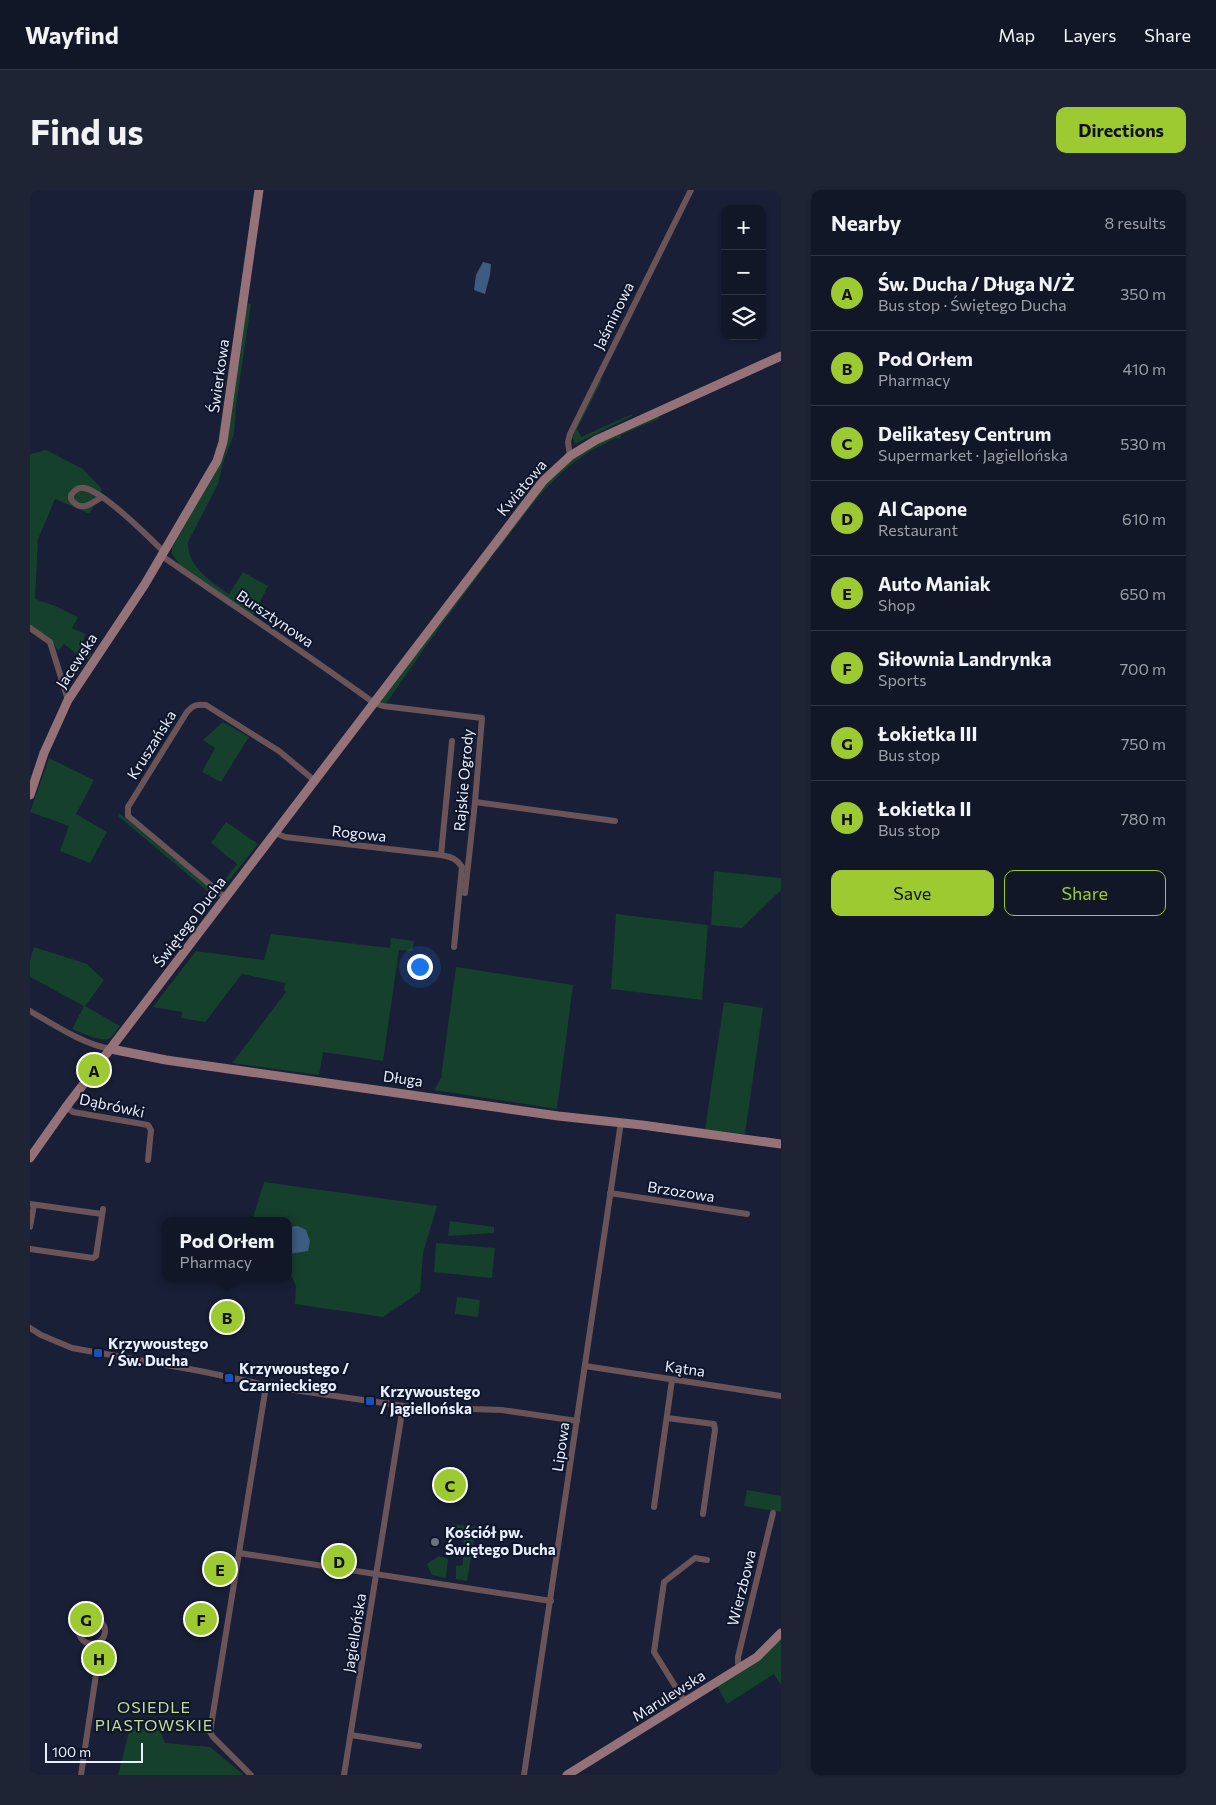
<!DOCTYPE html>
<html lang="en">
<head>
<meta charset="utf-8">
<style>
  :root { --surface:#121728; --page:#1f2434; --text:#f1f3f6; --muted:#9c9fa8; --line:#313645; --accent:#9dca30 }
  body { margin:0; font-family:Commissioner,sans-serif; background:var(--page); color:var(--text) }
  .controls { position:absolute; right:15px; top:15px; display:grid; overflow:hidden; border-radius:10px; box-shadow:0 1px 4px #0004 }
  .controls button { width:45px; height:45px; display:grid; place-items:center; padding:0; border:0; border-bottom:1px solid var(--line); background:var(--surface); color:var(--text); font:25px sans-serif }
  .scale { position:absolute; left:15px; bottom:12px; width:98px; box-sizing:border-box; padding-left:5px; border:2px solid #e8effe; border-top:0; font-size:14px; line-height:18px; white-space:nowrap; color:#e8effe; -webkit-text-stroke:4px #0f162b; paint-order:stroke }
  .you { position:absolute; left:389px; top:776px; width:18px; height:18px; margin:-12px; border:4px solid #fff; border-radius:50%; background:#1a73e8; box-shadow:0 0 0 8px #1a73e833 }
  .badge { display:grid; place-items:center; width:32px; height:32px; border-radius:50%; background:var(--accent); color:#111; font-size:16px; font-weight:700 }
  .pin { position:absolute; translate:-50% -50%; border:2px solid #fff; box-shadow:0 1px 5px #0006 }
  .popup { position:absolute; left:132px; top:1027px; width:130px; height:65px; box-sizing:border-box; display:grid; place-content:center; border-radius:10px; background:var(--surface); filter:drop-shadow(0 1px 4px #0005); font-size:16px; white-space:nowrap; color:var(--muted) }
  .popup b { font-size:19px; color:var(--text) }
  .popup::after { content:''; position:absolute; left:50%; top:100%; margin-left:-10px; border:10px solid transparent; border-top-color:var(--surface) }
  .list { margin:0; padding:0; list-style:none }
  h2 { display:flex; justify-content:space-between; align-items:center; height:65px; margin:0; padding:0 20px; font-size:21px }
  h2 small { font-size:16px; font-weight:400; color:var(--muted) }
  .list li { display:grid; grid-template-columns:32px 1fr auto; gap:15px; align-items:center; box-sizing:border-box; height:75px; padding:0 20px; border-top:1px solid var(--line) }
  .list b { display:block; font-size:19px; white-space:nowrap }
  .list p { margin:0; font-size:16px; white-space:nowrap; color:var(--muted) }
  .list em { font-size:16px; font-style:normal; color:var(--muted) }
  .actions { display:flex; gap:10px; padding:15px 20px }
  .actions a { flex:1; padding:11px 0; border:1px solid var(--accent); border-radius:10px; text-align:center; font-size:18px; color:var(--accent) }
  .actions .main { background:var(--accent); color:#111 }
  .icon { flex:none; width:28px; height:28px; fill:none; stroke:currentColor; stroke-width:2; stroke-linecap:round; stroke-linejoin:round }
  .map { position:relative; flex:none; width:751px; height:1585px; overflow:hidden; border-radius:10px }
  header { display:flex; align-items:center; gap:30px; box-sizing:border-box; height:70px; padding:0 25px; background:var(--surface); border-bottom:1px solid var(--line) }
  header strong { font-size:24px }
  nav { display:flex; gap:28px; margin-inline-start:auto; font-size:18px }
  .intro { display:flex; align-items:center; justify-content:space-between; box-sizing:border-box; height:120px; padding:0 30px }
  h1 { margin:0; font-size:35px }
  .button { padding:12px 22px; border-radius:10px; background:var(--accent); color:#111; font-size:18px; font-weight:700 }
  main { display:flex; gap:30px; padding:0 30px }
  aside { flex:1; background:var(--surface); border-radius:10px; box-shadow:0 1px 4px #0004 }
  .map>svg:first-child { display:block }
  .green { fill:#15402c }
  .water { fill:#3d5c80 }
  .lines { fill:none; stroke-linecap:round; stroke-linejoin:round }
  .street { stroke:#6b5458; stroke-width:6 }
  .secondary { stroke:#957178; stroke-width:9 }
  .transit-dot { fill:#1a4fb4; stroke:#0f162b; stroke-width:2 }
  .worship-dot { fill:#6b7280; stroke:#0f162b; stroke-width:2 }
  .labels { text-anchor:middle; stroke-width:4; stroke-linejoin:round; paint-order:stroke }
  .street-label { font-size:15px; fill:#e8effe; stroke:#0f162b }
  .poi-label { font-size:15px; font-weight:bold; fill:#e8effe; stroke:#0f162b; text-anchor:start }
  .neighbourhood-label { font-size:16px; letter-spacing:1px; fill:#c1dc93; stroke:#0f162b }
</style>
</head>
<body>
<header>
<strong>Wayfind</strong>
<nav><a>Map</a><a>Layers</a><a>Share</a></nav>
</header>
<div class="intro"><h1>Find us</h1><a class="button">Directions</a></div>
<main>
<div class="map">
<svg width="751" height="1585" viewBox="0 0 751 1585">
  <rect width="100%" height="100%" fill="#181f36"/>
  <g class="green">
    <path d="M 216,113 L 221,114 L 206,216 L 204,244 L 193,273 L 188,294 L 158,352 C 157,377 182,392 199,404 L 213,382 L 238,396 L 223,426 L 150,375 L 142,364 L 142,357 L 183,285 Z"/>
    <path d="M 570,190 L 572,190 L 547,239 L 551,247 L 602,224 L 602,226 L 545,254 L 542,246 Z"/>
    <path d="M 628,226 L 630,228 L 591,245 L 590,249 L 586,248 C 573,255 558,261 546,271 C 514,295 491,329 467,361 L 466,356 C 491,325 513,291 545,267 C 569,249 601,238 628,226 Z"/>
    <path d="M 16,260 L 53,279 L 71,298 L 71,310 L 65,313 L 60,324 L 25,309 L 8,349 L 5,409 L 25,416 L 48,427 L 42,438 L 56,444 L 51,455 L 62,464 L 58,470 L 51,464 L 49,466 L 34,454 L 28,461 L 22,451 L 0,435 L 0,264 Z"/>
    <path d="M 462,367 L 401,449 L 355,515 L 352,513 L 352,508 L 457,369 Z"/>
    <path d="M 193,532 L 219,547 L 191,592 L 172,582 L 185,558 L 173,550 Z"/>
    <path d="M 19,568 L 64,590 L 46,624 L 77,642 L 60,673 L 30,661 L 39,636 L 0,622 Z"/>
    <path d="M 89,623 L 189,706 L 187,709 L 88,626 Z"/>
    <path d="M 196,632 L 228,654 L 193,698 L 184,691 L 194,691 L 207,674 L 181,653 Z"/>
    <path d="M 684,681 L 751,688 L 751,700 L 712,738 L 681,735 Z"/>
    <path d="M 586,724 L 678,735 L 672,810 L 581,799 Z"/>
    <path d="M 241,744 L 360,758 L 361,748 L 384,751 L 382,761 L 369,760 L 353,871 L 293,862 L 289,885 L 202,873 L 256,802 L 254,800 L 255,793 L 212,784 L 175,832 L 151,828 L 152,822 L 123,817 L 166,761 L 234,770 Z"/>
    <path d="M 4,757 L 57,774 L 74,790 L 55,816 L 90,836 C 87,840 83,847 79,849 C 71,852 50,842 42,839 L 54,816 L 0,787 L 0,770 Z"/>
    <path d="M 426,777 L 543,795 L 527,919 L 404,900 L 411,888 Z"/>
    <path d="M 694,812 L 733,818 L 715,944 L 675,939 Z"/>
    <path d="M 234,992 L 407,1016 L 393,1063 L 390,1102 L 353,1127 L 265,1114 L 266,1096 L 262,1087 L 258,1086 L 258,1031 L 222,1031 Z"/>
    <path d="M 420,1031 L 464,1037 L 464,1043 L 418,1046 Z"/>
    <path d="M 406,1053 L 465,1058 L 462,1088 L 404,1082 Z"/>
    <path d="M 427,1107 L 450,1110 L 448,1127 L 425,1124 Z"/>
    <path d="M 717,1300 L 751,1306 L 751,1322 L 714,1316 Z"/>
    <path d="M 422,1334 L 446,1337 L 437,1391 L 426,1389 L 426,1376 L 433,1375 L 433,1359 L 435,1357 L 430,1340 L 423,1340 Z"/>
    <path d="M 409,1366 L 418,1369 L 416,1388 L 402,1385 L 397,1374 Z"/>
    <path d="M 751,1449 L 751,1495 L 744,1484 L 697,1514 L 687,1496 L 730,1469 Z"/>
    <path d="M 100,1538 L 130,1541 L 135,1553 L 180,1557 L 214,1585 L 88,1585 Z"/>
  </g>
  <g class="water">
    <path d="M 453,72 L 461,74 L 460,85 L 455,104 L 444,100 L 446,85 Z"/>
    <path d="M 268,1036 L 276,1040 L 280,1051 L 278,1061 L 258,1064 L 258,1037 Z"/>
  </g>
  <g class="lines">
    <g class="street">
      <path d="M 540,266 L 538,252 L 540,244 L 661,0"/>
      <path d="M 72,307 C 61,314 50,323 41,309 L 41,305 C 45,300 48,297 54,298 C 73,301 119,347 134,362"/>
      <path d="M 132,366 C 202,415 274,462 344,513 L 353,516 L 452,528 L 445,612 L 435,703"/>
      <path d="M 0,438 L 20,452 L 38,510"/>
      <path d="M 445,612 L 585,631"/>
      <path d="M 245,643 L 255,647 L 411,665 L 422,551"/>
      <path d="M 411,665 C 421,667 426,668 432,677 L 424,757"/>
      <path d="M 196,708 L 98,626 L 98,617 L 157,522 C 163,515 167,514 176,515 L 249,561 L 285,591"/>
      <path d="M 0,821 C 23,834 54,855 81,859"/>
      <path d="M 36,917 L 43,922 L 118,935 L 121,940 L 118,970"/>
      <path d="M 580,1003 L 717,1024"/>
      <path d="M 0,1014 L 72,1024"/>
      <path d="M 0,1037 L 4,1015"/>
      <path d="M 0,1059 L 63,1068 L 66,1066 L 73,1019"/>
      <path d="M 0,1138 L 11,1145 L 42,1158 L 170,1181 L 250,1198 L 381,1217 L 472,1220 L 547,1231"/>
      <path d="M 555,1176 L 751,1206"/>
      <path d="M 637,1228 L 684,1234 L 685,1240 L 673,1324"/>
      <path d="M 624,1317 L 642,1190"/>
      <path d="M 209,1363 L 521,1411"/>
      <circle cx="62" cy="1441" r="13"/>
      <path d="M 710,1478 L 708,1473 L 708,1467 L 743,1323"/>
      <path d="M 655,1512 L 624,1462 L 634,1392 L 665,1368 L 677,1370"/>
      <path d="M 321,1545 L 389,1556"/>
      <path d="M 51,1585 L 71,1451"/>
      <path d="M 221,1585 L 183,1547 L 180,1542 L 236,1196"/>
      <path d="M 314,1585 L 373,1216"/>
      <path d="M 494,1585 L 591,932"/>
    </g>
    <g class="secondary">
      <path d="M 0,605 L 14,563 L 38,510 L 115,394 L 187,271 L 193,252 L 229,0"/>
      <path d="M 81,859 L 136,870 L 528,926 L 612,935 L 751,954"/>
      <path d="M 0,968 L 36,917 L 513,291 L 540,266 L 566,250 L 751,166"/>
      <path d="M 537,1585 L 727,1467 L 751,1443"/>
    </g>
  </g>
  <g class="transit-dot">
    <rect x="63" y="1158" width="10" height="10" rx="2.5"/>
    <rect x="194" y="1183" width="10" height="10" rx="2.5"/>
    <rect x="335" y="1206" width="10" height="10" rx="2.5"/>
  </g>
  <circle class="worship-dot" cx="405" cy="1352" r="5"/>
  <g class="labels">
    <g class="street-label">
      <text transform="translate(584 126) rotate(-64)" y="5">Jaśminowa</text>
      <text transform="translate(189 186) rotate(-82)" y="5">Świerkowa</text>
      <text transform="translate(492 298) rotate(-50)" y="5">Kwiatowa</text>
      <text transform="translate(245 429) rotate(34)" y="5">Bursztynowa</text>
      <text transform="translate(47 471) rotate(-57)" y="5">Jacewska</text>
      <text transform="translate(122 555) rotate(-58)" y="5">Kruszańska</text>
      <text transform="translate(434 590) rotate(-85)" y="5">Rajskie Ogrody</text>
      <text transform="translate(329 644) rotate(6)" y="5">Rogowa</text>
      <text transform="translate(160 732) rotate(-53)" y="5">Świętego Ducha</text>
      <text transform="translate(373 889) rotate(8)" y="5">Długa</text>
      <text transform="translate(82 916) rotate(12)" y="5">Dąbrówki</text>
      <text transform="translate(651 1002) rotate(9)" y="5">Brzozowa</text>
      <text transform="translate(655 1179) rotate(8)" y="5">Kątna</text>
      <text transform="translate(531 1257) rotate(-82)" y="5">Lipowa</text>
      <text transform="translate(712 1398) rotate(-76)" y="5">Wierzbowa</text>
      <text transform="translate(325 1443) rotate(-81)" y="5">Jagiellońska</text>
      <text transform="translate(639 1506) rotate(-32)" y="5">Marulewska</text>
    </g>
    <g class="poi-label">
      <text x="78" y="1159">Krzywoustego<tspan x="78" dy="17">/ Św. Ducha</tspan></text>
      <text x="209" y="1184">Krzywoustego /<tspan x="209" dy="17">Czarnieckiego</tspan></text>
      <text x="350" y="1207">Krzywoustego<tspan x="350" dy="17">/ Jagiellońska</tspan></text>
      <text x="415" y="1348">Kościół pw.<tspan x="415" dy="17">Świętego Ducha</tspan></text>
    </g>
    <g class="neighbourhood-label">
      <text x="124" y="1523">OSIEDLE<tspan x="124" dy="18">PIASTOWSKIE</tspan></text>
    </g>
  </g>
</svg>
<div class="controls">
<button>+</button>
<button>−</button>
<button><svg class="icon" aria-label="layers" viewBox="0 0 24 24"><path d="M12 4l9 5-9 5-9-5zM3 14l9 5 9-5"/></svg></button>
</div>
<div class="scale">100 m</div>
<div class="you"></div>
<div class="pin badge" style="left:64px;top:880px">A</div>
<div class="pin badge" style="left:197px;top:1127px">B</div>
<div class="popup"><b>Pod Orłem</b>Pharmacy</div>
<div class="pin badge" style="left:420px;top:1295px">C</div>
<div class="pin badge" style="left:309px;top:1371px">D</div>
<div class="pin badge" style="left:190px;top:1379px">E</div>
<div class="pin badge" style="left:171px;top:1429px">F</div>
<div class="pin badge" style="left:56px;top:1429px">G</div>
<div class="pin badge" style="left:69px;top:1468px">H</div>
</div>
<aside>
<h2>Nearby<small>8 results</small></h2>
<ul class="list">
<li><span class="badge">A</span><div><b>Św. Ducha / Długa N/Ż</b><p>Bus stop · Świętego Ducha</p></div><em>350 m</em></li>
<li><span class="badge">B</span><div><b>Pod Orłem</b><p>Pharmacy</p></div><em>410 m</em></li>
<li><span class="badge">C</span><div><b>Delikatesy Centrum</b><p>Supermarket · Jagiellońska</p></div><em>530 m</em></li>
<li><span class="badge">D</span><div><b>Al Capone</b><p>Restaurant</p></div><em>610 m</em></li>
<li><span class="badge">E</span><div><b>Auto Maniak</b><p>Shop</p></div><em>650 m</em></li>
<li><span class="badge">F</span><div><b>Siłownia Landrynka</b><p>Sports</p></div><em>700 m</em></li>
<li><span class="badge">G</span><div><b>Łokietka III</b><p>Bus stop</p></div><em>750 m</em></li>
<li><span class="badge">H</span><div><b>Łokietka II</b><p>Bus stop</p></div><em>780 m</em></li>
</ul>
<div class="actions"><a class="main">Save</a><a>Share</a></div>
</aside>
</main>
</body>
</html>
